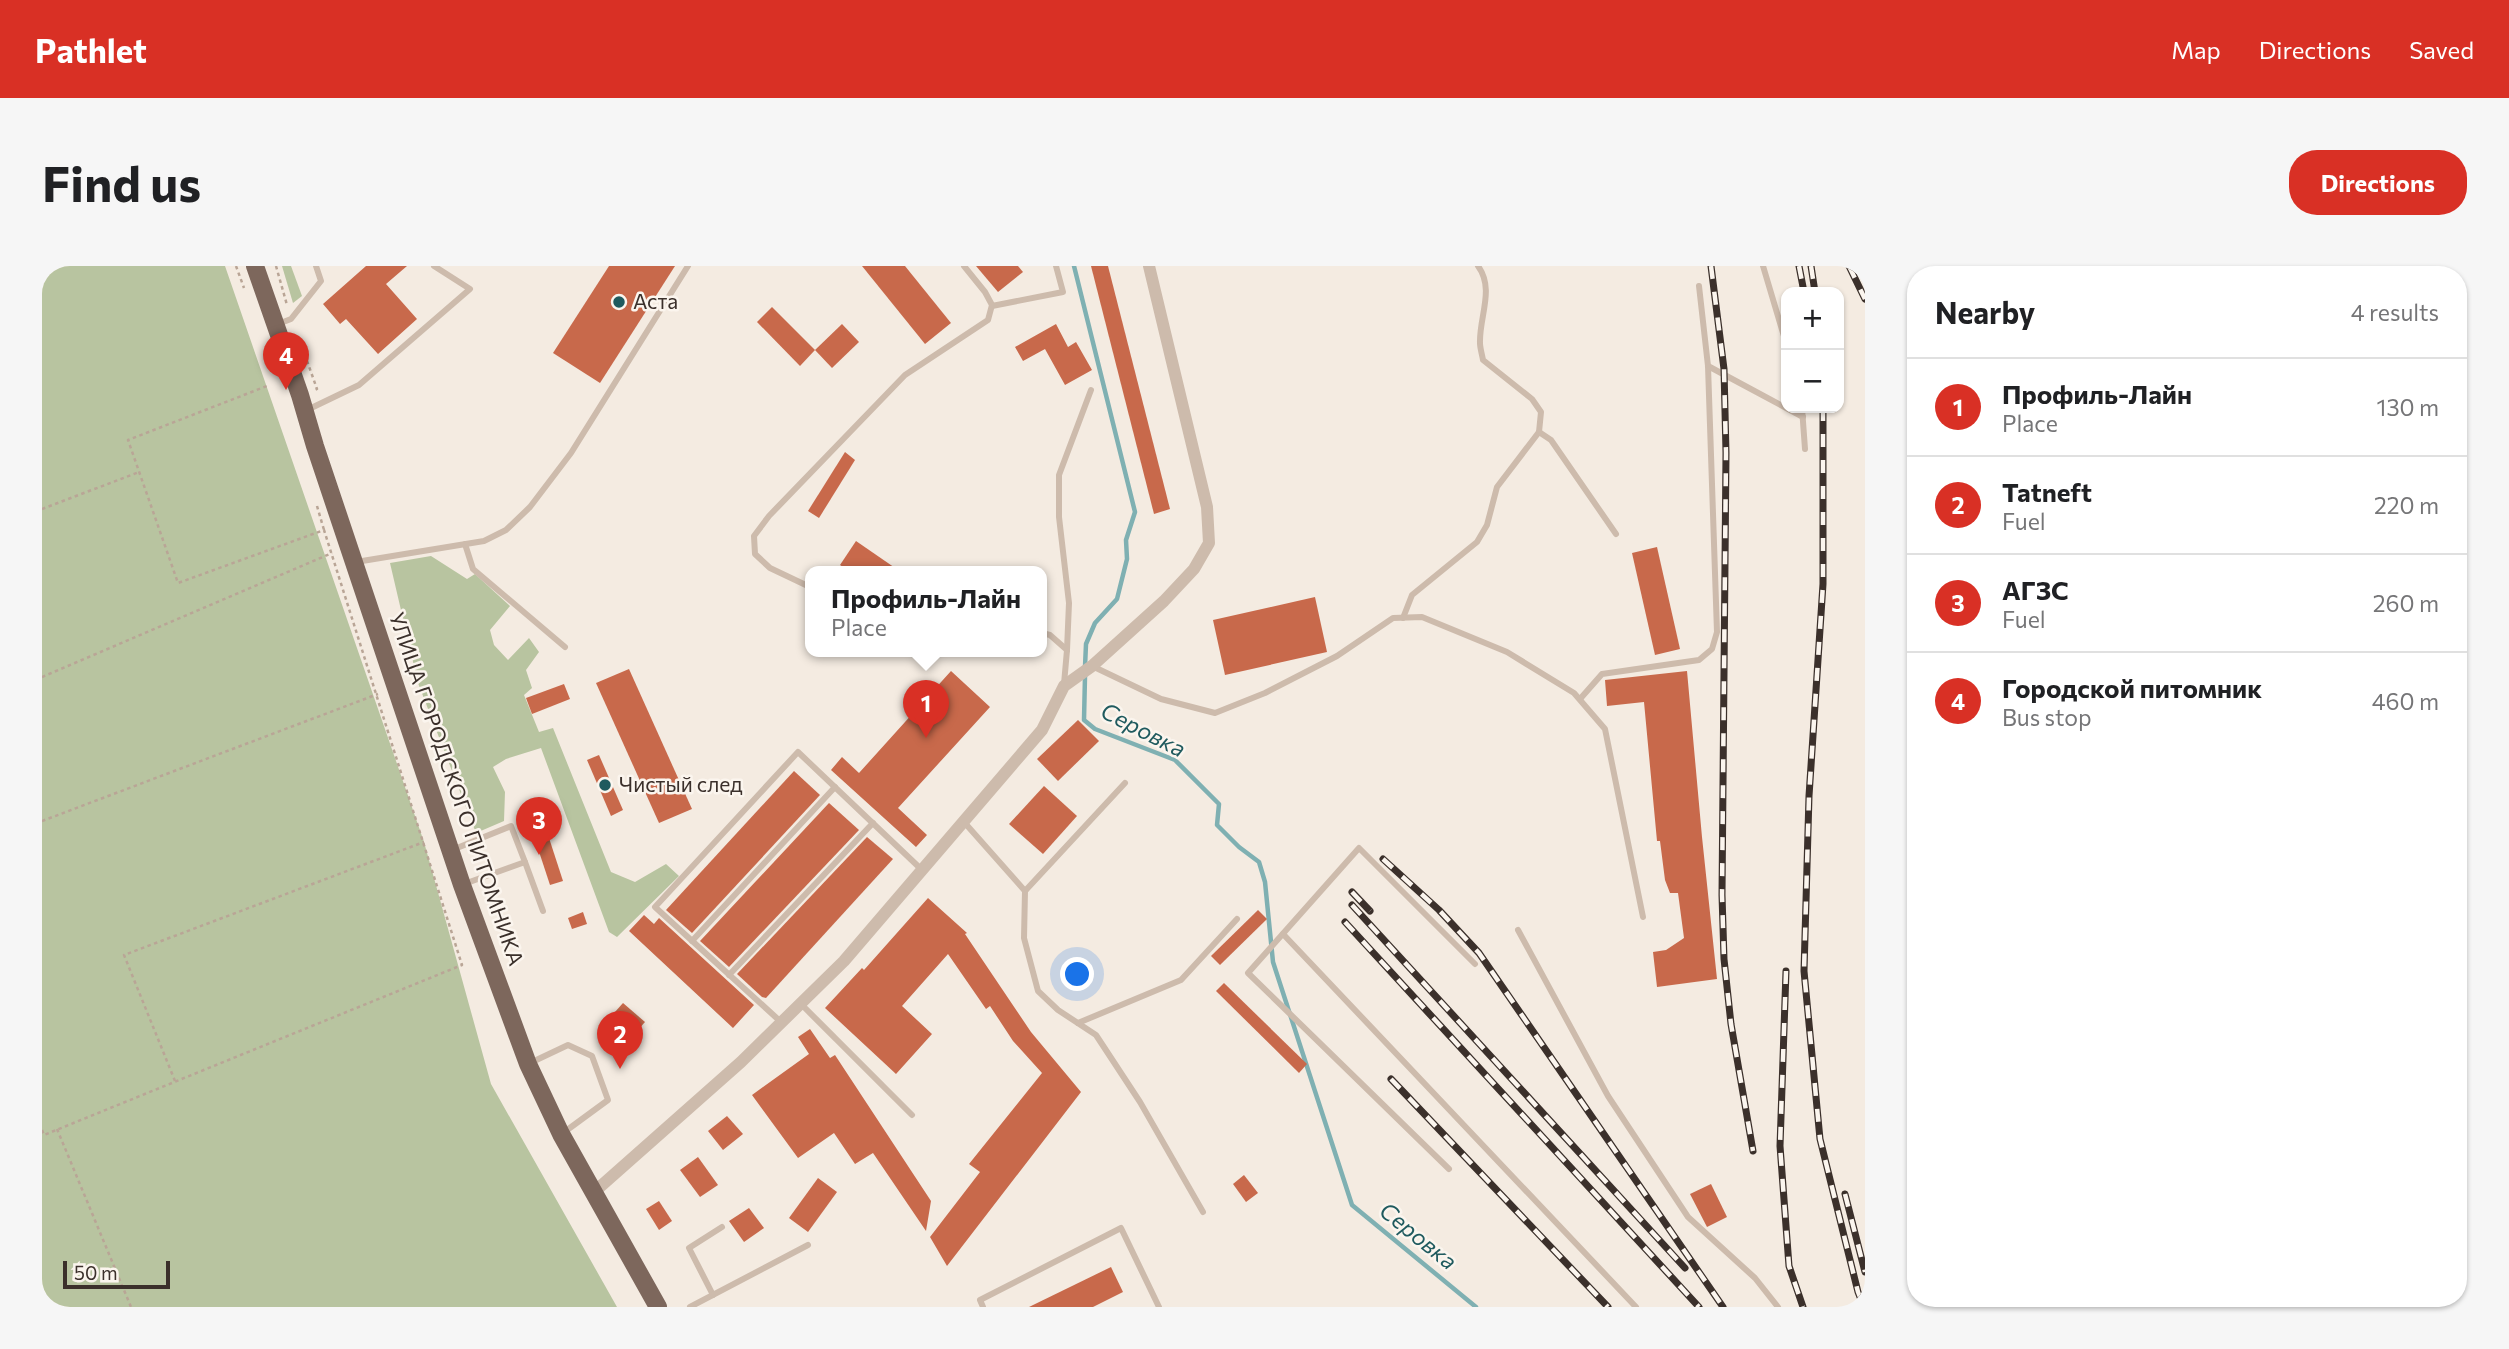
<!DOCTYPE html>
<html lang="en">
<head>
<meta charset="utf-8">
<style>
  :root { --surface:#fff; --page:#f6f6f6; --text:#202124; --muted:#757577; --line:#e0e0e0; --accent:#d93025 }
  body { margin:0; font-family:Commissioner,sans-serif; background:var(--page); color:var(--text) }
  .controls { position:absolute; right:21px; top:21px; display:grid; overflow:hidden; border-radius:14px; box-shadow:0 2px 5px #0004 }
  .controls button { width:63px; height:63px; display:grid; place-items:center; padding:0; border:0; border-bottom:2px solid var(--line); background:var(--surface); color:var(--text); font:35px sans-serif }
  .scale { position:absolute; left:21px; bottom:18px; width:107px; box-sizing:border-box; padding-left:7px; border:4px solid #3b302b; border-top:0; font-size:19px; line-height:24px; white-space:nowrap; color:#3b302b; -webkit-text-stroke:5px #fbf5ee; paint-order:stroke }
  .you { position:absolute; left:1036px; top:709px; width:24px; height:24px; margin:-18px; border:5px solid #fff; border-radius:50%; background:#1a73e8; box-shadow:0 0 0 10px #1a73e833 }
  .badge { display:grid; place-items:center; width:46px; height:46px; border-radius:50%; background:var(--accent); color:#fff; font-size:23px; font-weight:700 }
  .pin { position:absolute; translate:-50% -58px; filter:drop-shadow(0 2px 4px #0008) }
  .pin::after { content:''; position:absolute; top:37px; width:24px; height:21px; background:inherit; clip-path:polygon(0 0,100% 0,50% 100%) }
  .popup { position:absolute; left:763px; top:300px; width:242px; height:91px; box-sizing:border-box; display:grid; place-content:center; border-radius:14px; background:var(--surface); filter:drop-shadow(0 2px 5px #0005); font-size:23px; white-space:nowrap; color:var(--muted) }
  .popup b { font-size:26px; color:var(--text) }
  .popup::after { content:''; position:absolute; left:50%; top:100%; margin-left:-14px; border:14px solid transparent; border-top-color:var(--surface) }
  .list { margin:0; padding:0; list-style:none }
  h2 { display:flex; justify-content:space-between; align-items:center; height:91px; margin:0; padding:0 28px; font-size:30px }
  h2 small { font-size:23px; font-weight:400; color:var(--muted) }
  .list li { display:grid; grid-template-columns:46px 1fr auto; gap:21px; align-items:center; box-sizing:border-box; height:98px; padding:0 28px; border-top:2px solid var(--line) }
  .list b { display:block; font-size:26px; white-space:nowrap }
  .list p { margin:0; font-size:23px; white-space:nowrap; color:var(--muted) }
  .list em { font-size:23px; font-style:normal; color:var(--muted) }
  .map { position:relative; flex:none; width:1823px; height:1041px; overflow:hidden; border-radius:28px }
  header { display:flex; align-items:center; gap:42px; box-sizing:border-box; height:98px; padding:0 35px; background:var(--accent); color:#fff }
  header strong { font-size:33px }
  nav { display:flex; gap:38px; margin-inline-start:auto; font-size:24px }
  .intro { display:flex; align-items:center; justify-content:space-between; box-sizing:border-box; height:168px; padding:0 42px }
  h1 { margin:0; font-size:49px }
  .button { padding:18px 32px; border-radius:28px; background:var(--accent); color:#fff; font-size:24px; font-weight:700 }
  main { display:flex; gap:42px; padding:0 42px }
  aside { flex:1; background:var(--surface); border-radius:28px; box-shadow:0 2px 5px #0004 }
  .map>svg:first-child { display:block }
  .green { fill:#b8c4a0 }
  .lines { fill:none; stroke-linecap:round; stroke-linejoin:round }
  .stream { stroke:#7fb0b2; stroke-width:4.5 }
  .building { fill:#c8694b }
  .path { stroke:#b9a596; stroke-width:2.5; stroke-dasharray:3.5 3.5; stroke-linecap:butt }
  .lane { stroke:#cdbbac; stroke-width:6 }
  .street { stroke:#cdbbac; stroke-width:12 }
  .primary { stroke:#7d675c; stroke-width:18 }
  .rail-casing { stroke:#3b302b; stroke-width:7 }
  .rail { stroke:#fbf5ee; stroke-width:4.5; stroke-dasharray:13; stroke-linecap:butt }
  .poi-dot { fill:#1f5a5e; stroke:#fbf5ee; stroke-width:2.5 }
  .labels { text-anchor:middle; stroke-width:5; stroke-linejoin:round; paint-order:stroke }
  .poi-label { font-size:21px; fill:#3b302b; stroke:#fbf5ee; text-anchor:start }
  .street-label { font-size:21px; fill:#3b302b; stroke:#fbf5ee }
  .water-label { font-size:23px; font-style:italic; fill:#1f5a5e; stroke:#fbf5ee }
</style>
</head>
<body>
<header>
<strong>Pathlet</strong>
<nav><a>Map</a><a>Directions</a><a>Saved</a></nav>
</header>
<div class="intro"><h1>Find us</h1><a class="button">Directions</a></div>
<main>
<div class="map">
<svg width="1823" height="1041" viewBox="0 0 1823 1041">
  <rect width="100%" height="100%" fill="#f4ebe1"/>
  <g class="green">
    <path d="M 0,0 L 183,0 L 382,576 L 449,818 L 575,1041 L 0,1041 Z"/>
    <path d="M 240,0 L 249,0 L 260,30 L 251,37 Z"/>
    <path d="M 389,290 L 425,313 L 433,308 L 468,340 L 448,364 L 452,379 L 466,394 L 487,372 L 497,386 L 484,404 L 490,422 L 482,429 L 497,466 L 511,462 L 569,606 L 593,616 L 624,598 L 637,610 L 575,671 L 567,666 L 499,482 L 464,493 L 451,501 L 463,526 L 462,555 L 434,567 L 376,417 L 348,297 Z"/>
  </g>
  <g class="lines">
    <g class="stream">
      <path d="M 1032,0 L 1093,246 L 1084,274 L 1085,293 L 1075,333 L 1053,357 L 1044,378 L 1043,401"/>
      <path d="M 1043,410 L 1042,454 L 1053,463 L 1133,494 L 1177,538 L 1175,559 L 1197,581 L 1217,596 L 1223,616 L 1231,696 L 1310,939 L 1434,1041"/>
    </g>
  </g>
  <g class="building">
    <path d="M 324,0 L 365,0 L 344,18 L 375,53 L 336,88 L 304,53 L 298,58 L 281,38 Z"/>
    <path d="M 567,0 L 633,0 L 558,117 L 511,87 Z"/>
    <path d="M 820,0 L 863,0 L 909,57 L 883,78 Z"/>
    <path d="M 934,0 L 976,0 L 981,6 L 956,26 Z"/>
    <path d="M 1049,0 L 1066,0 L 1128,243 L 1112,248 Z"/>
    <path d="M 730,41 L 773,84 L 758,100 L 715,56 Z"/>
    <path d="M 800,58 L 817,76 L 790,102 L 773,84 Z"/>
    <path d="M 1014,58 L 1026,81 L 1034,76 L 1050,104 L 1023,119 L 1003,83 L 981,95 L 973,81 Z"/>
    <path d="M 803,186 L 813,194 L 777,252 L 766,245 Z"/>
    <path d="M 814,275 L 859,306 L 808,306 L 798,299 Z"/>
    <path d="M 1615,281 L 1638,383 L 1613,389 L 1590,287 Z"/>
    <path d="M 1273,331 L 1285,386 L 1183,409 L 1171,354 Z"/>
    <path d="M 587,403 L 650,543 L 617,557 L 554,417 Z"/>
    <path d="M 909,405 L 948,441 L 856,542 L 885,569 L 874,581 L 789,504 L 800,491 L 817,507 Z"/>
    <path d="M 1645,405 L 1660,571 L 1675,713 L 1615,721 L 1611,686 L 1624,684 L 1642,672 L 1636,627 L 1628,627 L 1623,614 L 1618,575 L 1615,575 L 1602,436 L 1565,440 L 1563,414 Z"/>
    <path d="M 522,418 L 528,433 L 490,448 L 484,432 Z"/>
    <path d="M 1036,454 L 1057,475 L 1016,515 L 995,493 Z"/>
    <path d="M 557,489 L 581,544 L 569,550 L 545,494 Z"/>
    <path d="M 752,505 L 778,529 L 650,667 L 624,644 Z"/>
    <path d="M 1002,520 L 1035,550 L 1001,588 L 967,558 Z"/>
    <path d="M 495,535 L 521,615 L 508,619 L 482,540 Z"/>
    <path d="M 787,537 L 817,564 L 687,701 L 658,675 Z"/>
    <path d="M 825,571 L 851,593 L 724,732 L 720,731 L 695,708 Z"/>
    <path d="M 886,632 L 925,667 L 923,668 L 989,766 L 1039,826 L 905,1000 L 888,971 L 938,906 L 927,898 L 1000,807 L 971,775 L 948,740 L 944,743 L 906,688 L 860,740 L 890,768 L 854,808 L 783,742 L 820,702 L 822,704 Z"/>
    <path d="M 1216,644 L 1225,653 L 1178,699 L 1169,690 Z"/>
    <path d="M 541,646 L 545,658 L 530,663 L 526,652 Z"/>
    <path d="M 602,649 L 612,658 L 617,652 L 712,739 L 691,762 L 587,665 Z"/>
    <path d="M 1182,717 L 1265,798 L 1257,807 L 1174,725 Z"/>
    <path d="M 581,737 L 603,756 L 578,784 L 556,765 Z"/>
    <path d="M 768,763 L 788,792 L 793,789 L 889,935 L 884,965 L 831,887 L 813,898 L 792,867 L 756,892 L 710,829 L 767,788 L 756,771 Z"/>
    <path d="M 685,850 L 701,868 L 681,884 L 666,865 Z"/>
    <path d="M 656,891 L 676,919 L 658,931 L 638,904 Z"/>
    <path d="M 1202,909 L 1216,927 L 1204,936 L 1191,918 Z"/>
    <path d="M 776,912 L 795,926 L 766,966 L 747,952 Z"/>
    <path d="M 1669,918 L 1685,951 L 1665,961 L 1648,928 Z"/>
    <path d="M 617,935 L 630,955 L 617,964 L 604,943 Z"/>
    <path d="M 707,942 L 722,962 L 702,976 L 687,955 Z"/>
    <path d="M 1069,1001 L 1081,1026 L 1051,1041 L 987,1041 Z"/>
  </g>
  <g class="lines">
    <g class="path">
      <path d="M 194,0 L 202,22"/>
      <path d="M 234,0 L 245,39"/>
      <path d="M 258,75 L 275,123 L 273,124"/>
      <path d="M 275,240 L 282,264"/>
      <path d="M 0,243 L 97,206"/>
      <path d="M 0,411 L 290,287"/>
      <path d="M 0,555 L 336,428"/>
      <path d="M 133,815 L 82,689 L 382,576"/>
      <path d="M 15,863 L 89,1041"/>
      <path d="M 0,864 L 2,869 L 420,699 L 282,264 L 136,317 L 86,174 L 225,120"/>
    </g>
    <g class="lane">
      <path d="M 1721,0 L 1744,77"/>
      <path d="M 950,40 L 1021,26 L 1014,0"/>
      <path d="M 236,58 L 249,53 L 279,15 L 274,0"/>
      <path d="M 1666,100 L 1761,151"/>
      <path d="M 1760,142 L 1763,183"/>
      <path d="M 265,144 L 317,119 L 428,23 L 392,0"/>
      <path d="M 1497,166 L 1509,174 L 1574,268"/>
      <path d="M 423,278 L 431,303 L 523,381"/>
      <path d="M 314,296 L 442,275 L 464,264 L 488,241 L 529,187 L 646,0"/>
      <path d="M 768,321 L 728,302 L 713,288 L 712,270 L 727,250 L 863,109 L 946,54 L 950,39 L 943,26 L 922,0"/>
      <path d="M 1361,352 L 1370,329 L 1435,276 L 1445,259 L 1455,221 L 1497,166 L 1499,146 L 1490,133 L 1441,94 C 1440,88 1438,82 1438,77 C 1437,51 1453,23 1436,0"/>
      <path d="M 1000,367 L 1008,369 L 1025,384 L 1022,418"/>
      <path d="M 1025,384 L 1027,337 L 1017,251 L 1017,209 L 1049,124"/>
      <path d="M 1050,400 L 1119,433 L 1173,447 L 1223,427 L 1295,390 L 1351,352 L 1380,351 L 1465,386 L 1532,427 L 1563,463 L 1601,651"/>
      <path d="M 1538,433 L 1560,408 L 1657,394 L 1670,383 L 1675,366 L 1666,100 L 1657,20"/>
      <path d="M 1083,517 L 983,625 L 982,672 L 996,725 L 1016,744 L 1054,769 L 1098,836 L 1161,946"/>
      <path d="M 922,556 L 983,625"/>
      <path d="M 410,584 L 469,560 L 483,596 L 422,618"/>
      <path d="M 483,596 L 501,645"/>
      <path d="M 1476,664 L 1566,830 L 1646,951 L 1713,1012 L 1736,1041"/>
      <path d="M 1241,668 L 1594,1041"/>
      <path d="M 650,675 L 793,521"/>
      <path d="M 687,709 L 831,557"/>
      <path d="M 758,737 L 870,849"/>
      <path d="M 739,756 L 613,641 L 756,486 L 879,603"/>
      <path d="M 1036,757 L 1139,714 L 1195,653"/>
      <path d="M 488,797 L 526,779 L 550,790 L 566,834 L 521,867"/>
      <path d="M 1407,903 L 1206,707 L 1317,582 L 1433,698"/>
      <path d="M 671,1029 L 647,982 L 680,961"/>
      <path d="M 648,1041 L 766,979"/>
      <path d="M 941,1041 L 938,1034 L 1079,962 L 1117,1041"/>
    </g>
    <path class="street" d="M 551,927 L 699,796 L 802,695 L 1000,464 L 1022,420 L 1050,400 L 1122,335 L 1152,303 L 1167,277 L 1165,241 L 1107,0"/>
    <path class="primary" d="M 213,0 L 258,129 L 273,180 L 420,619 L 486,798 L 519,868 L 616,1041"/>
    <g class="rail-casing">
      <g id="rail">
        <path d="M 1669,0 L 1682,103 L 1684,187 L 1680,629 L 1682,693 L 1689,758 L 1711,885"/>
        <path d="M 1757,0 L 1762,26"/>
        <path d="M 1769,0 L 1773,26"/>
        <path d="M 1807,0 L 1823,33"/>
        <path d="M 1820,0 L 1823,6"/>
        <path d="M 1781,142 L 1781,318 L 1767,530 L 1762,705 L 1778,873 L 1816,1026 L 1822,1041"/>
        <path d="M 1341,593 L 1397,644 L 1437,687 L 1681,1041"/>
        <path d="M 1310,626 L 1328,645"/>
        <path d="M 1310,639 L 1643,1002"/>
        <path d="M 1303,656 L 1657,1041"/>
        <path d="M 1744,705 L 1738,880 L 1747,1000 L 1761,1041"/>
        <path d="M 1349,813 L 1566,1041"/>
        <path d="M 1803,928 L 1823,1006"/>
      </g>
    </g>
    <use href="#rail" class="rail"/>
  </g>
  <g class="poi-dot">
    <circle cx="577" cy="36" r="7"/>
    <circle cx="563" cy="519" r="7"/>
  </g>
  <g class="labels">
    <g class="poi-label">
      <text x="591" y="43">Аста</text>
      <text x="577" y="526">Чистый след</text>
    </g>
    <g class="street-label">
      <text transform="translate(414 523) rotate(71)" y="7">УЛИЦА ГОРОДСКОГО ПИТОМНИКА</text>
    </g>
    <g class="water-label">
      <text transform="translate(1101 464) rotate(27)" y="8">Серовка</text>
      <text transform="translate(1376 970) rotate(39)" y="8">Серовка</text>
    </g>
  </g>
</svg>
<div class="controls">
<button>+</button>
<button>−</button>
</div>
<div class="scale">50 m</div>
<div class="you"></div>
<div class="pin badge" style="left:884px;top:472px">1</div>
<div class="popup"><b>Профиль-Лайн</b>Place</div>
<div class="pin badge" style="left:578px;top:803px">2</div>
<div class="pin badge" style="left:497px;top:589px">3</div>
<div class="pin badge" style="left:244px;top:124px">4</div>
</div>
<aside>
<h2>Nearby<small>4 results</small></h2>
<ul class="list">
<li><span class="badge">1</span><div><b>Профиль-Лайн</b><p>Place</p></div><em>130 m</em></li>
<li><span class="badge">2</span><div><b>Tatneft</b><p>Fuel</p></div><em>220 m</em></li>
<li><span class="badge">3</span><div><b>АГЗС</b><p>Fuel</p></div><em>260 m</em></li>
<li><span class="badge">4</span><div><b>Городской питомник</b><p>Bus stop</p></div><em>460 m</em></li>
</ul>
</aside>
</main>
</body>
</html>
